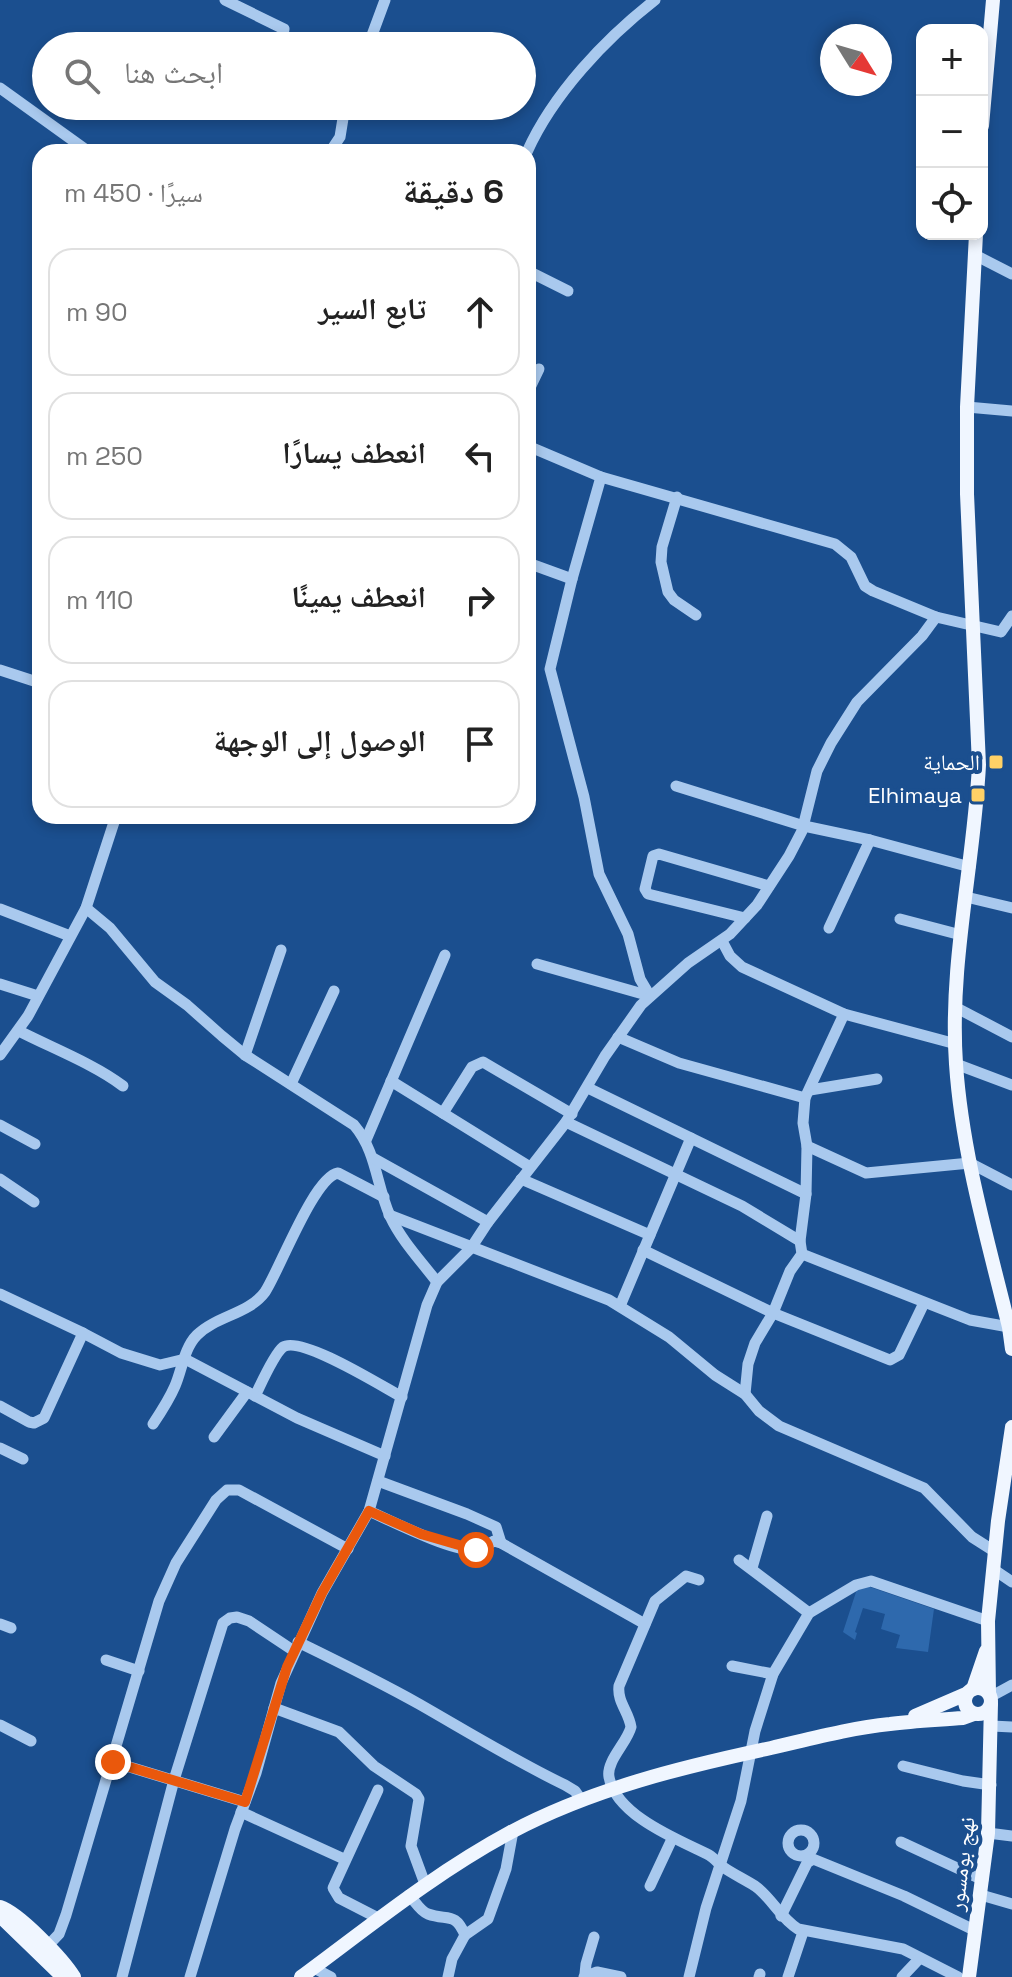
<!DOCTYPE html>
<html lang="ar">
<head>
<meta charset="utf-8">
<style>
  :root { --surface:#fff; --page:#f2f2f2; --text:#222; --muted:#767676; --line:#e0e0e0 }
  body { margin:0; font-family:"Space Grotesk","Noto Naskh Arabic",sans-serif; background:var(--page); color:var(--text); direction:rtl }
  .controls { position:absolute; right:24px; top:24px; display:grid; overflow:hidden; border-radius:16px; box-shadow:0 4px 12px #0003 }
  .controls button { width:72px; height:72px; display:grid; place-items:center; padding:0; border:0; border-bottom:2px solid var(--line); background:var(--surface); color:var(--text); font:40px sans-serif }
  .compass { position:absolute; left:820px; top:24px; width:72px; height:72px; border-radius:50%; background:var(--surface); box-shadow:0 4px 12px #0003; rotate:127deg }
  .stop { position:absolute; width:24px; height:24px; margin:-18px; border:6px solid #ea580c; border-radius:50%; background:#fff }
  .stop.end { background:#ea580c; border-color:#fff; box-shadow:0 2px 8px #0008 }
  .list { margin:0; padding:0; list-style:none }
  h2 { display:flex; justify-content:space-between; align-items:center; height:104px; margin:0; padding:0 32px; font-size:34px }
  h2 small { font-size:26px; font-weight:400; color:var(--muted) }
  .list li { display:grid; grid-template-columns:52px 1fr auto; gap:24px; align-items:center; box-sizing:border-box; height:128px; margin:0 16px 16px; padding:0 16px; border:2px solid var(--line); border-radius:24px }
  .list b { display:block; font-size:30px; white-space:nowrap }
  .list em { font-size:26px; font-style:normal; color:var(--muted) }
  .icon { flex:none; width:44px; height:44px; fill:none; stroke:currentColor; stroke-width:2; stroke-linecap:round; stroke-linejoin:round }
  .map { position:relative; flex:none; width:1012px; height:1977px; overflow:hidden; direction:ltr }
  .search { position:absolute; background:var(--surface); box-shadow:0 4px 12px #0003; left:32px; top:32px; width:504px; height:88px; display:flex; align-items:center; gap:20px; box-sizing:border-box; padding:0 28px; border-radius:44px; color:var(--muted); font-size:30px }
  .panel { position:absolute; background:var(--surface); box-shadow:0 4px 12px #0003; left:32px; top:144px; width:504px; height:680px; border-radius:24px; direction:rtl }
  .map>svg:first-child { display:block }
  .green { fill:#2e69ad }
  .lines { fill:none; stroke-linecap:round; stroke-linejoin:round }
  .minor { stroke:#a9c9ee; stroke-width:11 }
  .major { stroke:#f0f6ff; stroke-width:14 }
  .route { stroke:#ea580c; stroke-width:10 }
  .poi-dot { fill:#ffd166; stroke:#1b4f8f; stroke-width:3 }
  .labels { text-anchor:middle; stroke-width:8; stroke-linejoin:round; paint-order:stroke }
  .poi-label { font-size:22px; fill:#fff; stroke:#1b4f8f; text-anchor:end }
  .street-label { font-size:22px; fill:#fff; stroke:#1b4f8f }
</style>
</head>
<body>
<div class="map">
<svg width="1012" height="1977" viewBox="0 0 1012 1977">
  <rect width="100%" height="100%" fill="#1b4f8f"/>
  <path class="green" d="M 867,1586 L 934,1609 L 928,1652 L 896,1648 L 900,1635 L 881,1629 L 885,1614 L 863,1608 L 855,1632 L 857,1633 L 855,1640 L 843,1632 L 857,1589 Z"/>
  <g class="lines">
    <g class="minor">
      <path d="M 225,0 L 284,29 L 281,46"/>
      <path d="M 368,46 L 385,0"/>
      <path d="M 0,88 L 89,152"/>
      <path d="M 330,152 L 340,137 L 345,106"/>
      <path d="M 527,152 C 553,94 605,39 655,0"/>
      <path d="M 975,255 L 1012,274"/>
      <path d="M 528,271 L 568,291"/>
      <path d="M 528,392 L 539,369"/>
      <path d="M 967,407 L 1012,411"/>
      <path d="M 528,446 L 601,477 L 835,544 L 851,557 L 865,586 L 873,591 L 936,617 L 1001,632 L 1012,616"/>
      <path d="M 601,477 L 572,579 L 550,669 L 584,797 L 599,874 L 628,934 L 640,979 L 650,996"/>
      <path d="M 677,497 L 662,547 L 661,562 L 668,592 L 674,600 L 696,615"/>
      <path d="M 528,563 L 572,579"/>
      <path d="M 0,670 L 40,683"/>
      <path d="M 676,786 L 804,826 L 870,840 L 970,867"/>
      <path d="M 966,897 L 1012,908"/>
      <path d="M 86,908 L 110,928 L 155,982 L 187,1005 L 222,1036 L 245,1055 L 354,1125 C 377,1152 376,1185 390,1216 C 401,1240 421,1261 437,1282"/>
      <path d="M 0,909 L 70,936"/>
      <path d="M 745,918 L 648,894 L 645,889 L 653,856 L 659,854 L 769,886"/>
      <path d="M 900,919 L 961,935"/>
      <path d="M 829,928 L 870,840"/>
      <path d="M 722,941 L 730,956 L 742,967 L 844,1014 L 956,1044"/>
      <path d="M 537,964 L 650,996"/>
      <path d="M 0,984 L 38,996"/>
      <path d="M 957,1008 L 1012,1037"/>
      <path d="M 19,1031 C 52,1048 94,1064 123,1086"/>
      <path d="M 618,1037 L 679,1063 L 805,1098"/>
      <path d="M 0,1055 L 28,1016 L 86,908 L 116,816"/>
      <path d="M 245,1055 L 281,950"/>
      <path d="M 956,1064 L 1012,1085"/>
      <path d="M 391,1081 L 530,1167"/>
      <path d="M 291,1084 L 334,991"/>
      <path d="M 588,1088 L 806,1194"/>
      <path d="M 810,1090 L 877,1079"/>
      <path d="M 443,1113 L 472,1067 L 483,1062 L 572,1114"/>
      <path d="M 566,1122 L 742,1206 L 800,1241"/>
      <path d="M 0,1125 L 35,1144"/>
      <path d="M 366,1140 L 445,955"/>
      <path d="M 807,1146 L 866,1173 L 970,1163 L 1012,1185"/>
      <path d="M 373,1158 L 488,1222"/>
      <path d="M 0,1179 L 34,1202"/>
      <path d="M 521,1179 L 650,1235"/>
      <path d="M 389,1215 L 609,1300 L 669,1337 L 715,1375 L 745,1394 L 759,1411 L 779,1426 L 924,1488 L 972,1537 L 994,1551"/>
      <path d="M 643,1250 L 773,1313 L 890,1360 L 899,1355 L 924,1303"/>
      <path d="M 802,1254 L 970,1320 L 1009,1327"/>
      <path d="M 0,1294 L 83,1333"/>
      <path d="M 620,1306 L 691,1138"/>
      <path d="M 745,1394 L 748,1364 L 755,1343 L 773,1313 L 790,1271 L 802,1254 L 800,1241 L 806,1194 L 807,1146 L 803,1123 L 805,1098 L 844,1014"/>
      <path d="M 255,1396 C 261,1384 274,1354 283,1347 C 301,1335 383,1387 402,1397"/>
      <path d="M 0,1406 L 29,1422 L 34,1423 L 44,1418 L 83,1333 L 121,1353 L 160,1365 L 185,1359 L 297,1418 L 385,1456"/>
      <path d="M 153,1424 C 161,1412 169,1400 175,1386 C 182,1370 184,1348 197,1335 C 216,1316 249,1314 265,1292 C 280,1269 314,1177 338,1173 L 384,1197"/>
      <path d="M 214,1437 L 247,1392"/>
      <path d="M 0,1448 L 23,1459"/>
      <path d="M 378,1481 L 467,1514 L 496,1527 L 501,1543"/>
      <path d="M 369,1511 C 391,1521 455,1553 477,1550 C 483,1549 488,1544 494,1541 L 501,1543 L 645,1624"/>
      <path d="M 739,1560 L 809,1613"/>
      <path d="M 752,1568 L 767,1516"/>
      <path d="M 993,1569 L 1012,1582"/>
      <path d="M 699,1580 L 686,1576 L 655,1601 L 619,1686 C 617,1702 629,1712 631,1727 C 627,1743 606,1761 609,1777 C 616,1816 679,1840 709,1855 C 714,1858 718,1863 723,1867 C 733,1874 744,1879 755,1886 C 772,1898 780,1918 798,1929 L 903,1949 L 958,1977"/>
      <path d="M 0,1624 L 11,1628"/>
      <path d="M 298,1642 C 339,1662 380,1682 419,1704 C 468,1732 515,1761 565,1785 L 575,1791 L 582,1801"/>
      <path d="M 106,1660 L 139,1671"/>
      <path d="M 732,1666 L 773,1674"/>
      <path d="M 990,1697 L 1012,1685"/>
      <path d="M 274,1708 L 339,1732 L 374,1766 L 416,1794 L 419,1799 L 411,1846 L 425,1884"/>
      <path d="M 0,1725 L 31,1741"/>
      <path d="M 992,1726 L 1012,1727"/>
      <path d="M 113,1762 L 245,1802"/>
      <path d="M 903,1766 L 963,1781 L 991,1785"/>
      <path d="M 378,1790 L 333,1888 L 339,1898 L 378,1918"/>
      <path d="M 241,1812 L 344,1859"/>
      <circle cx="801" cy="1843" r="13"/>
      <path d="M 988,1833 L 1012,1836"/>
      <path d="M 901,1842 L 983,1880"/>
      <path d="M 650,1886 L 672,1839"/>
      <path d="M 409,1895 C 415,1901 420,1911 428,1914 C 447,1921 455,1911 465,1935 L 452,1959 L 448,1977"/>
      <path d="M 981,1895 L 1012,1904"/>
      <path d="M 781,1916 L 807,1863 L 813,1859 L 904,1896 L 976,1931"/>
      <path d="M 465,1935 L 488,1919 L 506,1869 L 513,1831"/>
      <path d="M 42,1952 L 59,1934 L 66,1915 L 159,1601 L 176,1563 L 216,1500 L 227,1490 L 239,1490 L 348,1549"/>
      <path d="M 314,1968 L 331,1977"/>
      <path d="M 585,1974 L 586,1964 L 594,1937"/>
      <path d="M 122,1977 L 174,1780 L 223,1623 L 230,1618 L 237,1617 L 249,1621 L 294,1651"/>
      <path d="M 190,1977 L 235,1829 L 256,1773 L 281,1683 L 322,1593 L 369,1511 L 427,1305 L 437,1282 L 471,1248 L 488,1222 L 566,1122 L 605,1056 L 641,1005 L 688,963 L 730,934 L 757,905 L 789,856 L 802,831 L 817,771 L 831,743 L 857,702 L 922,636 L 936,617"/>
      <path d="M 584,1977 L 597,1972 L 621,1977"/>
      <path d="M 689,1977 L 706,1908 L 741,1801 L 755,1731 L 773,1674 L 809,1613 L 856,1585 L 871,1581 L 988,1621"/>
      <path d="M 759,1977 L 760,1974"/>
      <path d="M 788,1977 L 803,1932"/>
      <path d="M 902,1977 L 920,1958"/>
    </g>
    <g class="major">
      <path d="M 982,126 L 993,0"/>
      <path d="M 976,234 L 967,407 L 967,494 L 979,765 C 974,864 949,964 956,1064 C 962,1153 988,1241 1009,1327 L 1012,1349"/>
      <circle cx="978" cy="1701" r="13"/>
      <path d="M 973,1689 L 986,1651"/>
      <path d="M 989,1694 L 988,1621 L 998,1521 L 1012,1427"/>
      <path d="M 915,1716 L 966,1694"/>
      <path d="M 0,1907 C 19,1913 63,1959 74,1977"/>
      <path d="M 0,1916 L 63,1977"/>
      <path d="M 301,1977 C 370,1926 435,1873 511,1832 C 592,1789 682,1767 771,1748 C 810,1739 850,1728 890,1724 C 914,1721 939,1720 963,1718 L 974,1714"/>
      <path d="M 969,1977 L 988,1833 L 991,1703"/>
    </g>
  </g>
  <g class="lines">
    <path class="route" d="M 113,1762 L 245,1802 L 287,1667 L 322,1593 L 369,1511 L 421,1534 L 476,1550"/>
  </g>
  <g class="poi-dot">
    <rect x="988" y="754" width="16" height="16" rx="4"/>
    <rect x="970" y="787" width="16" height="16" rx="4"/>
  </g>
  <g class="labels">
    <g class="poi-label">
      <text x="980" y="770">الحماية</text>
      <text x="962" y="803">Elhimaya</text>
    </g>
    <g class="street-label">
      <text transform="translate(961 1864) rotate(-83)" y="8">نهج بومسور</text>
    </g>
  </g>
</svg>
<div class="controls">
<button>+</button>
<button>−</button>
<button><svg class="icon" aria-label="locate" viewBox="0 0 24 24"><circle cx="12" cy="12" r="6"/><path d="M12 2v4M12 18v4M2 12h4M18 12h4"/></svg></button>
</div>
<svg class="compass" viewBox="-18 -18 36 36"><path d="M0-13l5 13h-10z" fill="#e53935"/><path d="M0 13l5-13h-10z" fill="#767676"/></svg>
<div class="stop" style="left:476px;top:1550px"></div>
<div class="stop end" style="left:113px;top:1762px"></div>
<div class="search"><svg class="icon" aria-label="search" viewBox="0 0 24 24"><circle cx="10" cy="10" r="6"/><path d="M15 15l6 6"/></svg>ابحث هنا</div>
<section class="panel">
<h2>6 دقيقة<small>سيرًا · 450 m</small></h2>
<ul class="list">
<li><svg class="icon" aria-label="ahead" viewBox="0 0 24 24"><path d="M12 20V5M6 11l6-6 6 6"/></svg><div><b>تابع السير</b></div><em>90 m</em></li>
<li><svg class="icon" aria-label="left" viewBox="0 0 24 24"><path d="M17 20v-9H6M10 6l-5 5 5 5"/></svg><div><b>انعطف يسارًا</b></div><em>250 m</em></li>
<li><svg class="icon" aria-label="right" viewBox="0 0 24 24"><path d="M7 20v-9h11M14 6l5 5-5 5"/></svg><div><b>انعطف يمينًا</b></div><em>110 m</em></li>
<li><svg class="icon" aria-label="arrive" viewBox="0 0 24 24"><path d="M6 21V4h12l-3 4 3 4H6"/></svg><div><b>الوصول إلى الوجهة</b></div></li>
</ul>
</section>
</div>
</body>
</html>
